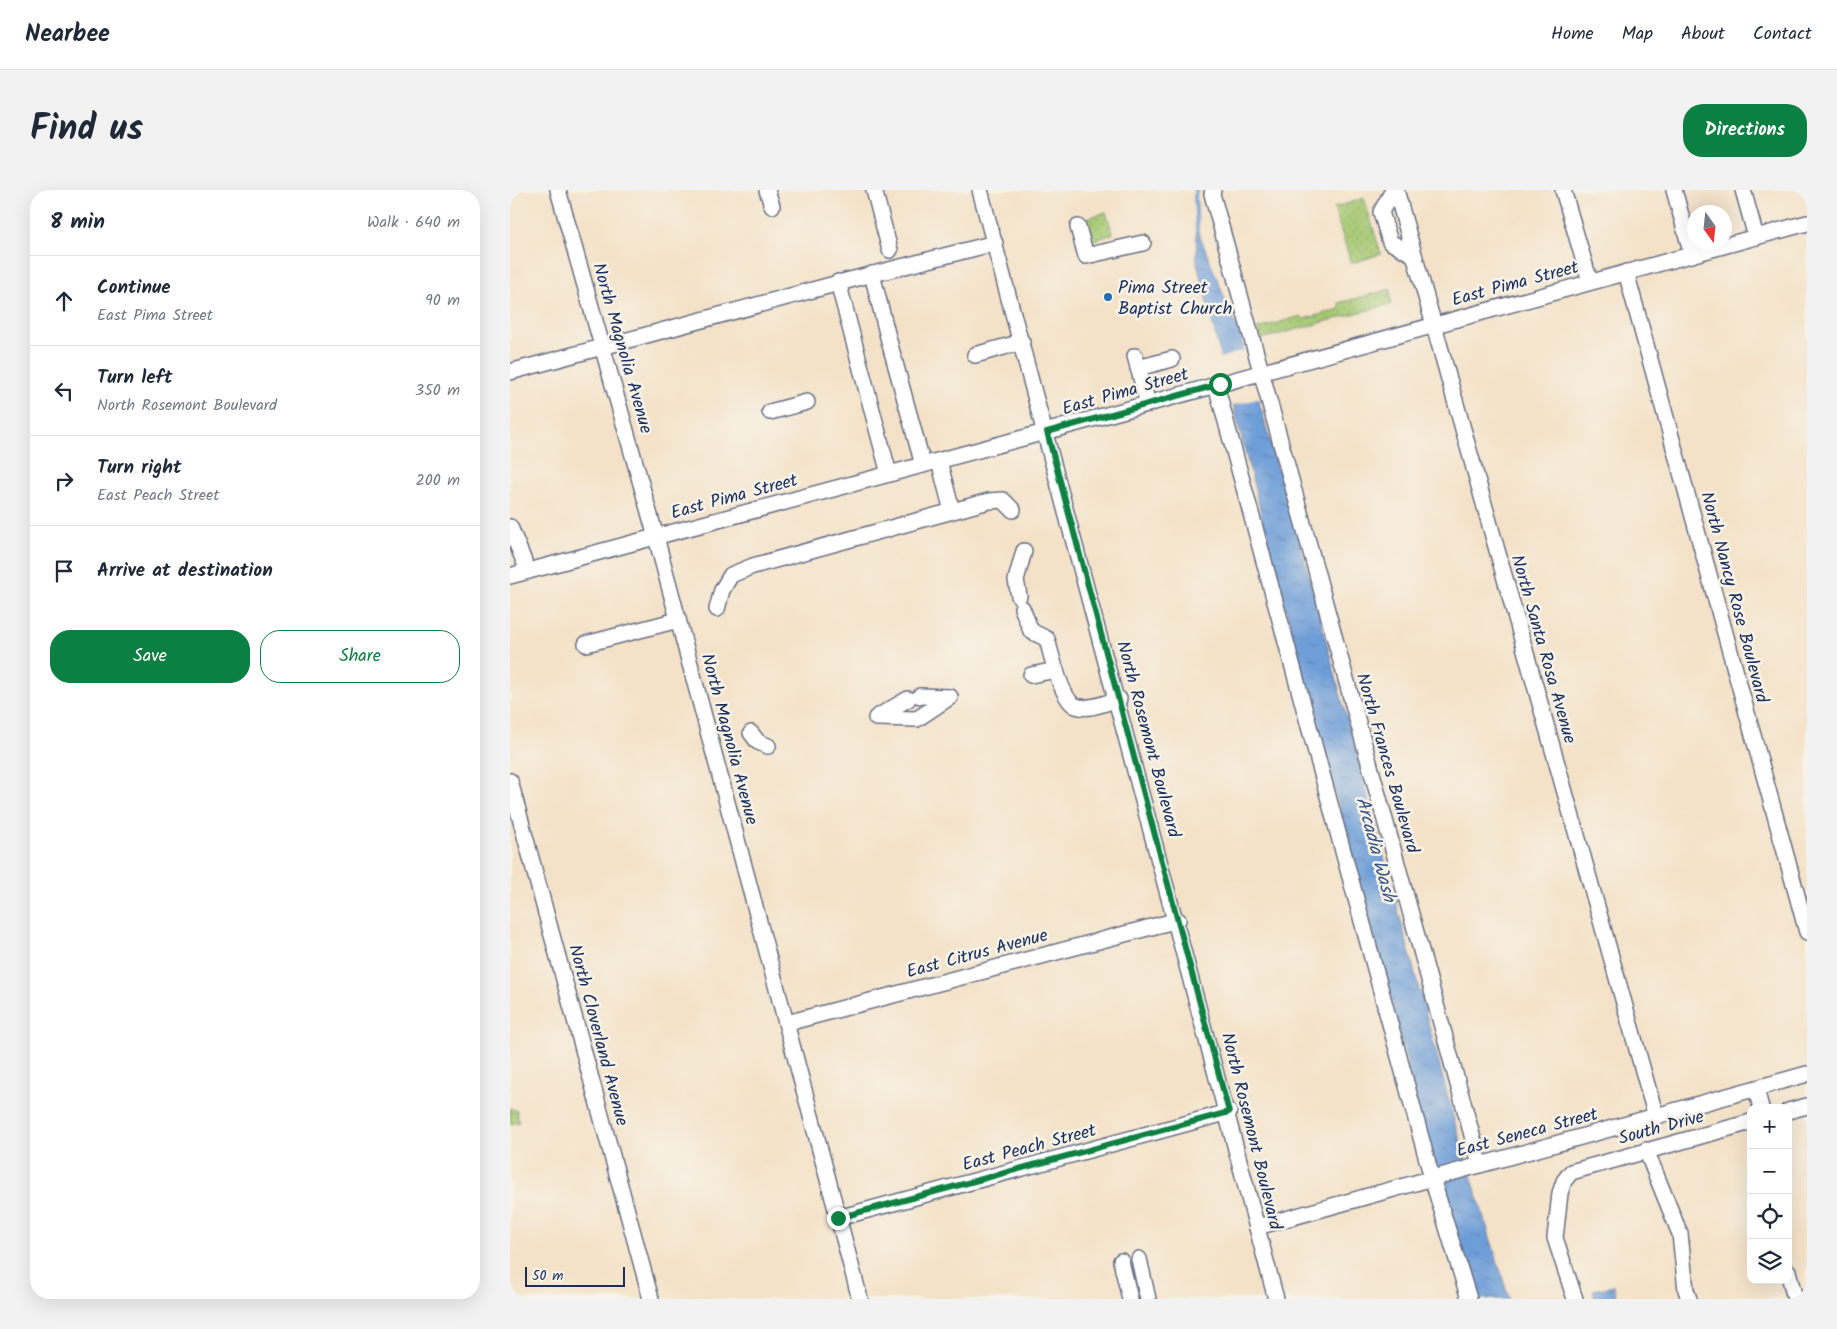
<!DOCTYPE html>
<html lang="en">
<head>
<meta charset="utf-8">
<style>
  :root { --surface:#fff; --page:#f2f2f3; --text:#1f2937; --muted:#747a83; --line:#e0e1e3; --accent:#0b8043 }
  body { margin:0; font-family:Kalam,sans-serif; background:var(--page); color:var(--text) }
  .controls { position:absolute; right:15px; bottom:15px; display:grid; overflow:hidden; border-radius:10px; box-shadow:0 5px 20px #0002 }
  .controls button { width:45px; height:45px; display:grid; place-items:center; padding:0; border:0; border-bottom:1px solid var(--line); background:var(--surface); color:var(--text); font:25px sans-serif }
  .compass { position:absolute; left:1177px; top:15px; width:45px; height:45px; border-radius:50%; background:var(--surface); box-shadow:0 5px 20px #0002; rotate:165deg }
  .scale { position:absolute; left:15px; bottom:12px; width:100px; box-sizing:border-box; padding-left:5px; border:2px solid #1b2f5e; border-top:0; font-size:14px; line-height:18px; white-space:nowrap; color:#1b2f5e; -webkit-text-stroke:4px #f7f3e8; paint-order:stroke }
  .stop { position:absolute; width:15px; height:15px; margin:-11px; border:4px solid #0b8043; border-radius:50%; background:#fff }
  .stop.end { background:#0b8043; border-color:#fff; box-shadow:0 1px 5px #0008 }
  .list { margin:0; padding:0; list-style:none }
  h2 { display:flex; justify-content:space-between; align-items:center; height:65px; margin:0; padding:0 20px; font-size:21px }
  h2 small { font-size:16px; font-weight:400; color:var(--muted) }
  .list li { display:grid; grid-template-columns:32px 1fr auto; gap:15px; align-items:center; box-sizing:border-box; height:90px; padding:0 20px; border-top:1px solid var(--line) }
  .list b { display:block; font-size:19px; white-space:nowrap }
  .list p { margin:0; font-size:16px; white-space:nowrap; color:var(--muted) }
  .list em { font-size:16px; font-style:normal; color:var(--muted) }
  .actions { display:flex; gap:10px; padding:15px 20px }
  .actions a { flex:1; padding:11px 0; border:1px solid var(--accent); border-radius:20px; text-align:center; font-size:18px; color:var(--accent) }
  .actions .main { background:var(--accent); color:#fff }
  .icon { flex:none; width:28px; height:28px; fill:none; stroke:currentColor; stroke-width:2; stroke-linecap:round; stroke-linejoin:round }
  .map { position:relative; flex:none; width:1297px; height:1109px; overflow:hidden; border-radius:20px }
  header { display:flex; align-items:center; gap:30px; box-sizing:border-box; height:70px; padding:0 25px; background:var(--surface); border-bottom:1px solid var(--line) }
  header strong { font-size:24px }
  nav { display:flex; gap:28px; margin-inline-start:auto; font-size:18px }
  .intro { display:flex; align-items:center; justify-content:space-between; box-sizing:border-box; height:120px; padding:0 30px }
  h1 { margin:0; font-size:35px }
  .button { padding:12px 22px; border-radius:20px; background:var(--accent); color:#fff; font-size:18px; font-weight:700 }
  main { display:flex; gap:30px; padding:0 30px }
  aside { flex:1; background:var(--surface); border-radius:20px; box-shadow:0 5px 20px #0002 }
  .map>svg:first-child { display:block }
  .grass { fill:url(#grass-dots); stroke:#607c68 }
  .water { fill:url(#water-ripples); stroke:#44669b }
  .pier { fill:#f4e2c8 }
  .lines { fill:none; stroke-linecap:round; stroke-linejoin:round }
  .stream { stroke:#6e9ed8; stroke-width:4 }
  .minor-casing { stroke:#676e83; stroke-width:18 }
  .minor { stroke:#fff; stroke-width:15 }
  .route { stroke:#0b8043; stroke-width:6 }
  .poi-dot { fill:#1f6fb2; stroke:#f7f3e8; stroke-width:2 }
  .labels { text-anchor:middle; stroke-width:5; stroke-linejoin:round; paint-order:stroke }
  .street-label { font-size:18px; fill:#1b2f5e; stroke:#f7f3e8 }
  .poi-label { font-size:18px; fill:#1b2f5e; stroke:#f7f3e8; text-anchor:start }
  .water-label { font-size:19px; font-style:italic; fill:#385689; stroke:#f7f3e8 }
</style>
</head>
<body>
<header>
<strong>Nearbee</strong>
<nav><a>Home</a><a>Map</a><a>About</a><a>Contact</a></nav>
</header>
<div class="intro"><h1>Find us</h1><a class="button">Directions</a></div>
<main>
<aside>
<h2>8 min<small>Walk · 640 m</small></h2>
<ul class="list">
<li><svg class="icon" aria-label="ahead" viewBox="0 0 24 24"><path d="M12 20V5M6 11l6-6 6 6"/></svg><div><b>Continue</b><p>East Pima Street</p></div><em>90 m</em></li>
<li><svg class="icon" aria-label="left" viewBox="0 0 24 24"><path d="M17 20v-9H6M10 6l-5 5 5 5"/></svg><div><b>Turn left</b><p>North Rosemont Boulevard</p></div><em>350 m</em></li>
<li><svg class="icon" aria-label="right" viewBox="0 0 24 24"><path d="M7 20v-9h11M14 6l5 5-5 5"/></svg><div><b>Turn right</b><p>East Peach Street</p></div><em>200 m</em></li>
<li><svg class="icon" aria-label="arrive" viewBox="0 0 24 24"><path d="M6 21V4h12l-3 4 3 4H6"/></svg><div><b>Arrive at destination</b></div></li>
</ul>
<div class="actions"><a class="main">Save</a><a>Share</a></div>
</aside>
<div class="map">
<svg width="1297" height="1109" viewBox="0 0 1297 1109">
  <defs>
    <pattern id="grass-dots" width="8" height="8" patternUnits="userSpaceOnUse" patternTransform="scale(1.25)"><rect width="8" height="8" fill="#a5c871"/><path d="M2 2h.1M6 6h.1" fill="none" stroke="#8dac64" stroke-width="1.8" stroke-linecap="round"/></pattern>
    <pattern id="water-ripples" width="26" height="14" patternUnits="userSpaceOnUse" patternTransform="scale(1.25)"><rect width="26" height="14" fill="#6e9ed8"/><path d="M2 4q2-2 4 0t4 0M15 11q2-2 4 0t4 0" fill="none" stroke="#5a81b2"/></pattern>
  </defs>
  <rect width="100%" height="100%" fill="#f7f3e8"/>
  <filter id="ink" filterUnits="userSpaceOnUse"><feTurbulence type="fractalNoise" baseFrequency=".02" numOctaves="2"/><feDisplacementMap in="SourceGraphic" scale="10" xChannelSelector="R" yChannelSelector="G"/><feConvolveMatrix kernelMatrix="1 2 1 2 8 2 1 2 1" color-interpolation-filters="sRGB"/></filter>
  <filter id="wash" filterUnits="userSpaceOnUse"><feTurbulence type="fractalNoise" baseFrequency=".0096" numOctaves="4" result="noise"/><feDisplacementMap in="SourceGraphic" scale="20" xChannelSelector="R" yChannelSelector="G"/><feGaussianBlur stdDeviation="1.12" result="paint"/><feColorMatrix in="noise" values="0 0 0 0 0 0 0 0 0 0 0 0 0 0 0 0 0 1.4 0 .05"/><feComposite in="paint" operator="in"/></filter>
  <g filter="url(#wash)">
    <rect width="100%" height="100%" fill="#f4e2c8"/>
    <g class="grass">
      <path d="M 854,8 L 871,64 L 841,73 L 824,18 Z"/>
      <path d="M 596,22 L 603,44 L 578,52 L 571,30 Z"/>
      <path d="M 881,99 L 881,114 L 751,149 L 747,139 L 791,126 L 794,129 L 830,119 L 829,113 Z"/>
      <path d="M 0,918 L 7,921 L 9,932 L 0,934 Z"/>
    </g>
    <g class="water">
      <path d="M 686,37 L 730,146 L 794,368 L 945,933 L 999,1109 L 966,1109 L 913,940 L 884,819 L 768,390 L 687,73 Z"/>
      <path d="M 1104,1096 L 1107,1109 L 1085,1109 L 1083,1100 Z"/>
    </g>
    <path class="pier" d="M 736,160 L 750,208 L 721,216 L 710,168 Z"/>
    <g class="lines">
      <path class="stream" d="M 686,0 L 685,5 L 687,40"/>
    </g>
  </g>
  <g filter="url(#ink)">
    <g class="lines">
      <g class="minor-casing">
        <g id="minor">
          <path d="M 48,0 L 146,347 L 350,1109"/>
          <path d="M 257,0 L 262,16"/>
          <path d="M 364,0 L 380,60"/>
          <path d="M 470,0 C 572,369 670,739 766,1109"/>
          <path d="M 703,0 L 702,4 L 970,974"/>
          <path d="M 883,0 L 871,22 L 880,52 L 904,65"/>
          <path d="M 886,0 L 1146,927"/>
          <path d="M 1053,0 L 1080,92"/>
          <path d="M 1164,0 L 1182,65"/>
          <path d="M 1233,0 L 1246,47"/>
          <path d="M 568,37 L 576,66 L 633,53"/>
          <path d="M 1116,82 L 1297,742"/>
          <path d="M 362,84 L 379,151 L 413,275"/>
          <path d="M 328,92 L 379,284"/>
          <path d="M 465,165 L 512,152"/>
          <path d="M 625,166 L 638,214"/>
          <path d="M 628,178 L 662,169"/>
          <path d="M 0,182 L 336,91 L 485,53"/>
          <path d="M 706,195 L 922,988 L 959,1109"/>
          <path d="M 260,222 L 297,212"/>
          <path d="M 429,271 L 442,321"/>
          <path d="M 0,337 L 18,381"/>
          <path d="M 0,386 L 513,248 L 1297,33"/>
          <path d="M 509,406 L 506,390 L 514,361"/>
          <path d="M 512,418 L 521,441 L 537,449 C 541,464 552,511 566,516 C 579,521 597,512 609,509"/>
          <path d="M 207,419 L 212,400 L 221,385 L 243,376 L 479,311 L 493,310 L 503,320"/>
          <path d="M 76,454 L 168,430"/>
          <path d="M 521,485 L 546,480"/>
          <path d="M 410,506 L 440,507"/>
          <path d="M 367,527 L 398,509"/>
          <path d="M 366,528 L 407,529 L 440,507"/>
          <path d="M 241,543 L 248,552 L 258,556"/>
          <path d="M 0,591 L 141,1109"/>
          <path d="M 277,833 L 668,730"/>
          <path d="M 1246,899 L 1251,918"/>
          <path d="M 1278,921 L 1297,916"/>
          <path d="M 1136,960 L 1170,1044 L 1176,1100 L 1179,1109"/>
          <path d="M 328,1028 L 719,922"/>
          <path d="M 747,1037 L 1297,884"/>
          <path d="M 629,1069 L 638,1109"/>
          <path d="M 611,1071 L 620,1109"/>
          <path d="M 1278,1081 L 1285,1109"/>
          <path d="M 1065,1109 L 1045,1048 L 1050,1003 L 1054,991 L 1061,982 L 1241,932"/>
        </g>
      </g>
      <use href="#minor" class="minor"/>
    </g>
  </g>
  <g class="lines" filter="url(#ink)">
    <path class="route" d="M 328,1028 L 719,922 L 537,242 L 710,194"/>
  </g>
  <circle class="poi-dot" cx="598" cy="107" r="5"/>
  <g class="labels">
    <g class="street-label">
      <text transform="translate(1005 93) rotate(-15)" y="6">East Pima Street</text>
      <text transform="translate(113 158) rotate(74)" y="6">North Magnolia Avenue</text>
      <text transform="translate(615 201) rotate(-16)" y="6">East Pima Street</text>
      <text transform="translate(224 306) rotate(-15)" y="6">East Pima Street</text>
      <text transform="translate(1225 407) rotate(75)" y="6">North Nancy Rose Boulevard</text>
      <text transform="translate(1034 459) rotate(74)" y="6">North Santa Rosa Avenue</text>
      <text transform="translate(220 549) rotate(75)" y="6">North Magnolia Avenue</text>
      <text transform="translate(639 549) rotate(75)" y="6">North Rosemont Boulevard</text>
      <text transform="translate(878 573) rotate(74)" y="6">North Frances Boulevard</text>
      <text transform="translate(467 763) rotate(-15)" y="6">East Citrus Avenue</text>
      <text transform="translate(89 845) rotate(75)" y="6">North Cloverland Avenue</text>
      <text transform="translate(1151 937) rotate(-15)" y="6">South Drive</text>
      <text transform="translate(742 941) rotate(76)" y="6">North Rosemont Boulevard</text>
      <text transform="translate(1017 942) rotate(-15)" y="6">East Seneca Street</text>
      <text transform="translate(519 957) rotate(-15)" y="6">East Peach Street</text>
    </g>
    <g class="poi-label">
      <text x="608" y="103">Pima Street<tspan x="608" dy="21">Baptist Church</tspan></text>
    </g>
    <g class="water-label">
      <text transform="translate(867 659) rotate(75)" y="7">Arcadia Wash</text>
    </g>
  </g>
</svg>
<div class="controls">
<button>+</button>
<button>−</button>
<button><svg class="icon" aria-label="locate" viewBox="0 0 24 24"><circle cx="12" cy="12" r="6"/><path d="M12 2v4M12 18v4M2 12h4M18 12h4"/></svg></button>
<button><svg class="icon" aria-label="layers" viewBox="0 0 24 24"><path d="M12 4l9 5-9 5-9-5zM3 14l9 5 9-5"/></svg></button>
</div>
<svg class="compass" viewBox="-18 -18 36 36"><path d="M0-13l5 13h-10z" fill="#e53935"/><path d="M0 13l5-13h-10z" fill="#747a83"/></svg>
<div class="scale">50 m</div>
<div class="stop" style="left:710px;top:194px"></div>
<div class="stop end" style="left:328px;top:1028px"></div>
</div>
</main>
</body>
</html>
